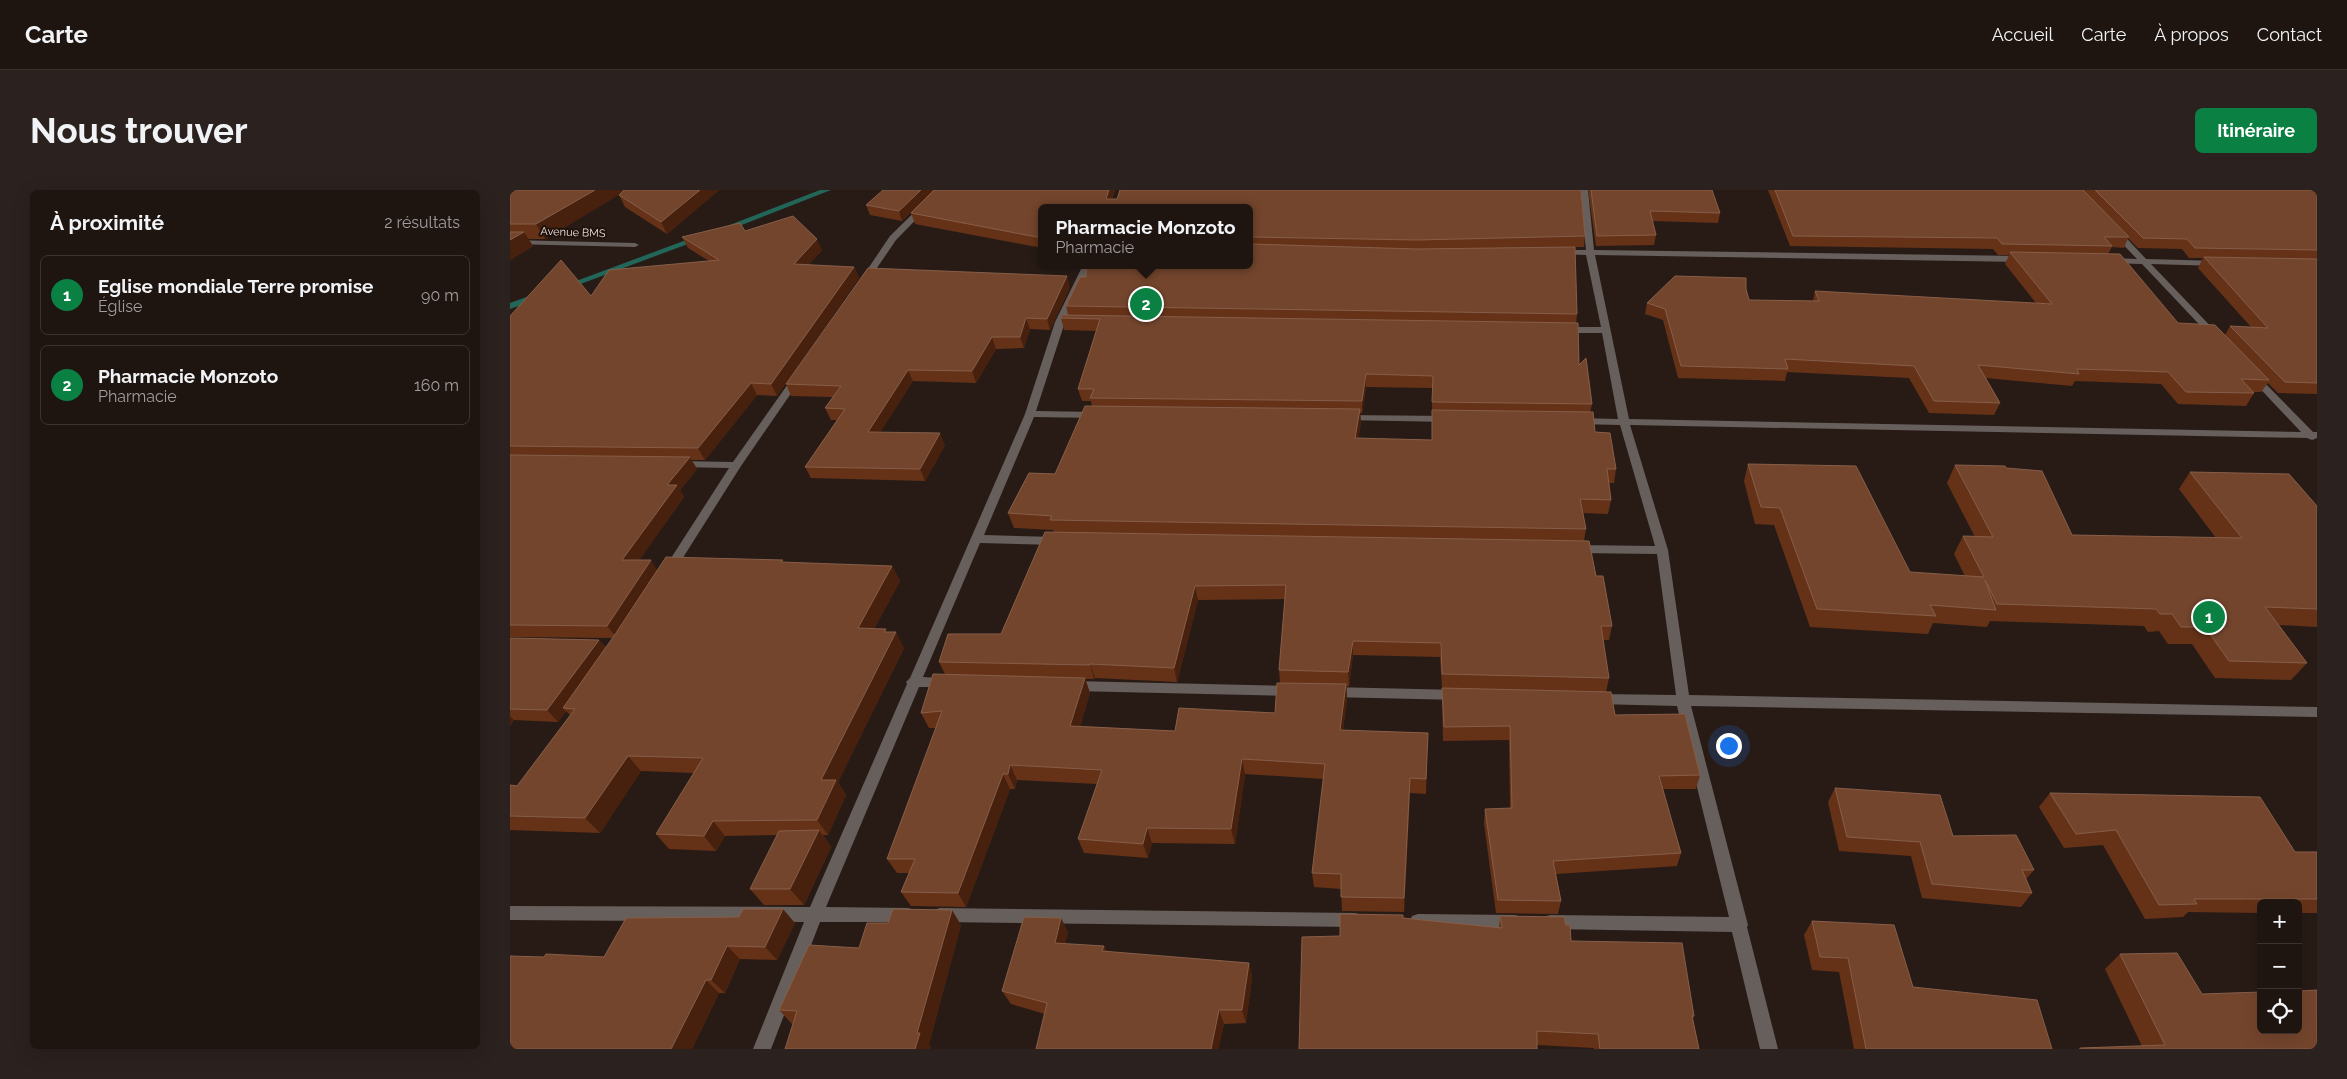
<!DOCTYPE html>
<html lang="fr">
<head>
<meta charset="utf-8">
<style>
  :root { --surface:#1e1410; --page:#2b211e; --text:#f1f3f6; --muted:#a19e9f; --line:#3c3330; --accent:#0b8043 }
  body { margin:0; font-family:Raleway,sans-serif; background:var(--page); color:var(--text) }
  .controls { position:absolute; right:15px; bottom:15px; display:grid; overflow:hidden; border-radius:8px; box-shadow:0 5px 20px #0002 }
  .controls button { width:45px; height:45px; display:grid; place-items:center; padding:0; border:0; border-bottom:1px solid var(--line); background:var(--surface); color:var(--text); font:25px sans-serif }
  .you { position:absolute; left:1218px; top:555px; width:18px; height:18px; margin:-12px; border:4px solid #fff; border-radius:50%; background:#1a73e8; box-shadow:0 0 0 8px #1a73e833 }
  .badge { display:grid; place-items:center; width:32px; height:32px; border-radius:50%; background:var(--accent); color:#fff; font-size:16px; font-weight:700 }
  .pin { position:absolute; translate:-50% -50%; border:2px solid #fff; box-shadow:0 1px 5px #0006 }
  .popup { position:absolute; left:528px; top:14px; width:215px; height:65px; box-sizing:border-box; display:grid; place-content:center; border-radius:8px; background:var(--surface); filter:drop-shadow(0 1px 4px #0005); font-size:16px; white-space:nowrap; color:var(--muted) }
  .popup b { font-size:19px; color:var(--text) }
  .popup::after { content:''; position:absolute; left:50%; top:100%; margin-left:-10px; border:10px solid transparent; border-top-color:var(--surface) }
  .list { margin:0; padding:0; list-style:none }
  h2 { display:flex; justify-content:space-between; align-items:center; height:65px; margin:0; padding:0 20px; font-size:21px }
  h2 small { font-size:16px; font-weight:400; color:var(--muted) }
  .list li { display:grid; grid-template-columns:32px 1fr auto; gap:15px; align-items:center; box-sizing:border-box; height:80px; margin:0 10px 10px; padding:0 10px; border:1px solid var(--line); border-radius:8px }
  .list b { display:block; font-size:19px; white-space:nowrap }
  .list p { margin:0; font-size:16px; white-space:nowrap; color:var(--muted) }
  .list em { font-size:16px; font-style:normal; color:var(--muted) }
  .icon { flex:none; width:28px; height:28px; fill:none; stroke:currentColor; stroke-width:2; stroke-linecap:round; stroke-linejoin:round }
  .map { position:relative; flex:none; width:1807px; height:859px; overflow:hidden; border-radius:8px }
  header { display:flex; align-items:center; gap:30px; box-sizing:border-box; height:70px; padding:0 25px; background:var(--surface); border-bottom:1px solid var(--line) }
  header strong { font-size:24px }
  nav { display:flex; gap:28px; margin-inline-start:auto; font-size:18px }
  .intro { display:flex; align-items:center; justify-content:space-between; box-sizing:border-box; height:120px; padding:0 30px }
  h1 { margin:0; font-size:35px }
  .button { padding:12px 22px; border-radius:8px; background:var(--accent); color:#fff; font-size:18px; font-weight:700 }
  main { display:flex; gap:30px; padding:0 30px }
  aside { flex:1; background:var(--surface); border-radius:8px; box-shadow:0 5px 20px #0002 }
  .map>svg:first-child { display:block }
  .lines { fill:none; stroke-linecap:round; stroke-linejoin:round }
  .stream { fill:#22665a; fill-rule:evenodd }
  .minor { fill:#665f5c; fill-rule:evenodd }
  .wall { fill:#653218; fill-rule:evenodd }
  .shaded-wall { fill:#47210e }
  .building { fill:#74452d; stroke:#865e49 }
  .labels { text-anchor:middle; stroke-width:4; stroke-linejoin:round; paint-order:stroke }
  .far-street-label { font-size:11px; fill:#ece3df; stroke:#1f120d }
</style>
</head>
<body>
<header>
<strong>Carte</strong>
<nav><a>Accueil</a><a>Carte</a><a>À propos</a><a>Contact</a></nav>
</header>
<div class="intro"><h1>Nous trouver</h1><a class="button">Itinéraire</a></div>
<main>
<aside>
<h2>À proximité<small>2 résultats</small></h2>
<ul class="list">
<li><span class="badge">1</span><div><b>Eglise mondiale Terre promise</b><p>Église</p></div><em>90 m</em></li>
<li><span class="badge">2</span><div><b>Pharmacie Monzoto</b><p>Pharmacie</p></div><em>160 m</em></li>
</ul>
</aside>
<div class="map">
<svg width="1807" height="859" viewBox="0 0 1807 859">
  <rect width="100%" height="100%" fill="#281b16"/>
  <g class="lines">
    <g class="stream">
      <path d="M 310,0 L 321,0 L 219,40 L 212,38 Z"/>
      <path d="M 187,46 L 194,48 L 57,99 L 50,97 Z"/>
      <path d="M 28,103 L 31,104 L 31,108 L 0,119 L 0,113 Z"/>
    </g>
    <g class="minor">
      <path d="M 427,0 L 435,0 L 386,50 L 356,94 L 350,94 L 349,92 L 380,46 Z"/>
      <path d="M 1070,0 L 1078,0 L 1084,60 L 1512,66 L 1516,69 L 1512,72 L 1085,65 L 1119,229 L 1791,242 L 1740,188 L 1738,186 L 1743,183 L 1746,184 L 1803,242 L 1807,242 L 1807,248 L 1802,250 L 1797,248 L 1120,235 L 1158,360 L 1179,505 L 1807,517 L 1807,527 L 1181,516 L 1238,735 L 1237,737 L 1268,859 L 1250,859 L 1222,742 L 1040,739 L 1034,737 L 1032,732 L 1034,727 L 1040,725 L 1219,727 L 1167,516 L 1087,514 L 1082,513 L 1080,509 L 1082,505 L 1087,504 L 1166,505 L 1147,364 L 1065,363 L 1059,359 L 1065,355 L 1145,356 L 1110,235 L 1067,234 L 1062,231 L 1067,228 L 1108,229 L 1092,143 L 1051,143 L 1046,140 L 1051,137 L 1091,137 L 1076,65 L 1050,64 L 1046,62 L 1050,60 L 1076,60 Z"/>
      <path d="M 1602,39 L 1608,39 L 1636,69 L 1710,71 L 1710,75 L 1707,76 L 1641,74 L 1708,144 L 1708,148 L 1702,148 L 1632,74 L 1597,73 L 1596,71 L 1600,68 L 1627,69 L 1602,43 Z"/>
      <path d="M 0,50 L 125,53 L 129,55 L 125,57 L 0,54 Z"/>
      <path d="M 573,75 L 581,75 L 555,132 L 526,221 L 587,222 L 592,225 L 587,228 L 524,227 L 474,345 L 547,347 L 553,351 L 547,355 L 470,353 L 413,487 L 442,489 L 444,493 L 442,497 L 409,497 L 316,717 L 398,718 L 404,720 L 406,725 L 404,730 L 398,732 L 310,732 L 261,859 L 243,859 L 294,732 L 0,730 L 0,716 L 300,717 L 397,494 L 396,492 L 400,488 L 515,224 L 545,132 Z"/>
      <path d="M 288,183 L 293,186 L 231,276 L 162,385 L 154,385 L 152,382 L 154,379 L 219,278 L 169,277 L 164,274 L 169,271 L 223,272 L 285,184 Z"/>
      <path d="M 835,225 L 940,226 L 945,229 L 940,232 L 831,230 L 831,226 Z"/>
      <path d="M 562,491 L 782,496 L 787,497 L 789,501 L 787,505 L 782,506 L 562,501 L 557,500 L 555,496 L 557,492 Z"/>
      <path d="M 820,497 L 950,500 L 955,501 L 957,505 L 955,509 L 950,510 L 820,507 L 815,506 L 813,502 L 815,498 Z"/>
      <path d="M 430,718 L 845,723 L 851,725 L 853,730 L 851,735 L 845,737 L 430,732 L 424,730 L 422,725 L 424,720 Z"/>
      <path d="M 908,724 L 1005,725 L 1011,727 L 1013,732 L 1011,737 L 1005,739 L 908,738 L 902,736 L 900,731 L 902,726 Z"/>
    </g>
  </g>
  <g class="wall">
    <path d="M 0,0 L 209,0 L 157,44 L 115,17 L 109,5 L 110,4 L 35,49 L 18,49 L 23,56 L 0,70 Z"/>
    <path d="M 424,0 L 392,31 L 360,25 L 356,15 Z"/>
    <path d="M 424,0 L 605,0 L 602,9 L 607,9 L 610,0 L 1071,0 L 1075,46 L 1074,57 L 1065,57 L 1067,124 L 1066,133 L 1068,133 L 1069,175 L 1076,168 L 1082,214 L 1080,222 L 1083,222 L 1085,242 L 1100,243 L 1106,279 L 1104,293 L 1099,293 L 1101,310 L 1098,324 L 1073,323 L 1076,339 L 1074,351 L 1079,351 L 1086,386 L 1093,386 L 1102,436 L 1099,450 L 1093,450 L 1099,488 L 1096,502 L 1101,502 L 1105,525 L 1175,524 L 1190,585 L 1186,599 L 1153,599 L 1171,663 L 1167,676 L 1046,684 L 1051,711 L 1048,724 L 986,723 L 974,633 L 975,619 L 1000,618 L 999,550 L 933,551 L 932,512 L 932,498 L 930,467 L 843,465 L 839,496 L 837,496 L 837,510 L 833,540 L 918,543 L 916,604 L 900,603 L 894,722 L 832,721 L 831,699 L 804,697 L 802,683 L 814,589 L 735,584 L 725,654 L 642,653 L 638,668 L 574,663 L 568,649 L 587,594 L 507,590 L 505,599 L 500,599 L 456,717 L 401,716 L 391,702 L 399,683 L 387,683 L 377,669 L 426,538 L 419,538 L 411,523 L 423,484 L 435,484 L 429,472 L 438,444 L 491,444 L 535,342 L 544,342 L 543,340 L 504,338 L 498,323 L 519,283 L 545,284 L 575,216 L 582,216 L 581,211 L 572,211 L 568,199 L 586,141 L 554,140 L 551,128 L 552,125 L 558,125 L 556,116 L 570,87 L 576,87 L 577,75 L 740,75 L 740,18 L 532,18 L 532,58 L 405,34 L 401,23 ZM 856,197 L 922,198 L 922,250 L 848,248 L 851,233 L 850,223 L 852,223 ZM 775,409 L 769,480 L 770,493 L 767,493 L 765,523 L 669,518 L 665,541 L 570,536 L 580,503 L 575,489 L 584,489 L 585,488 L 667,492 L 688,410 Z"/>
    <path d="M 1078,0 L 1202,0 L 1210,23 L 1208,33 L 1143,31 L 1146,45 L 1144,55 L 1086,56 Z"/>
    <path d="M 1258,0 L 1807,0 L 1807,204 L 1768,203 L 1758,193 L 1751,202 L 1743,202 L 1744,203 L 1736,216 L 1668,214 L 1651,194 L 1565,191 L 1562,196 L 1476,188 L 1490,213 L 1484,225 L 1419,223 L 1399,188 L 1277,182 L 1275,191 L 1168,188 L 1153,130 L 1135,124 L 1137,113 L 1236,99 L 1239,110 L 1303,111 L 1305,101 L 1526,113 L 1495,74 L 1499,65 L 1488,65 L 1483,59 L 1280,56 ZM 1618,48 L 1628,58 L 1672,59 L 1679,68 L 1693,68 L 1688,78 L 1741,137 L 1720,136 L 1715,145 L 1668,133 L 1598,64 L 1602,57 L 1614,58 Z"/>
    <path d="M 235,41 L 312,60 L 298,75 L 344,77 L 349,88 L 267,206 L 247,205 L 195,270 L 181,270 L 187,279 L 170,300 L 174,307 L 129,370 L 147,380 L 275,373 L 382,376 L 390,391 L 364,439 L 376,439 L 377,442 L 394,458 L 328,592 L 336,605 L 318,645 L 313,645 L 321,657 L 294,715 L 254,715 L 240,699 L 267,645 L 215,646 L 206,661 L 159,659 L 146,644 L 184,583 L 131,581 L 90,643 L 0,640 L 0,595 L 7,596 L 60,525 L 56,521 L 48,532 L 4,530 L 0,536 L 0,448 L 89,450 L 96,458 L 103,448 L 0,447 L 0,126 L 81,106 L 199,71 L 178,58 L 172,47 Z"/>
    <path d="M 560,97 L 540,140 L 520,139 L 514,158 L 486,159 L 466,193 L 403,191 L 370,242 L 435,255 L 415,291 L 301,288 L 295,277 L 327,230 L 321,230 L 315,218 L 323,207 L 281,206 L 276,194 Z"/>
    <path d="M 1238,274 L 1400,382 L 1455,386 L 1444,364 L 1453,346 L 1465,347 L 1437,293 L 1445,275 L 1496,278 L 1562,345 L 1706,348 L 1669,299 L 1680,282 L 1807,316 L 1807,437 L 1769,435 L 1797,473 L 1781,490 L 1705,488 L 1682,454 L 1658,454 L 1649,441 L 1638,442 L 1634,436 L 1480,431 L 1477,437 L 1423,433 L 1418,444 L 1300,437 L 1264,335 L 1245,334 L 1234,291 Z"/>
    <path d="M 1325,598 L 1443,646 L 1524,680 L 1516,689 L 1522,703 L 1511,717 L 1412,708 L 1401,666 L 1329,661 L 1318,612 Z"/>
    <path d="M 1540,603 L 1785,662 L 1807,662 L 1807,723 L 1788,723 L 1788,713 L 1751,713 L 1751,723 L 1678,722 L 1673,727 L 1635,729 L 1593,655 L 1554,658 L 1529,617 Z"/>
    <path d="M 990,726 L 1056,735 L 1061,751 L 1184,826 L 1183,829 L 1189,859 L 1084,859 L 1084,858 L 1027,855 L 830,746 L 893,728 L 989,738 Z"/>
    <path d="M 1302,731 L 1403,797 L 1542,859 L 1344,859 L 1329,782 L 1302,780 L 1294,745 Z"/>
    <path d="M 285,733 L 267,770 L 230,769 L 215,803 L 209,803 L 182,859 L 0,859 L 94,767 Z"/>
    <path d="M 378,733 L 451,735 L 419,854 L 421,857 L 282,834 L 269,820 L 349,758 Z"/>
    <path d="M 558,742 L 555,754 L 594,756 L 597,762 L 739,773 L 742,787 L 736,833 L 714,834 L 708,859 L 526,859 L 535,824 L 501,814 L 492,801 Z"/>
    <path d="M 1610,764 L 1692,804 L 1807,859 L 1569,859 L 1570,858 L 1632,856 L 1595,779 Z"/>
  </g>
  <g class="shaded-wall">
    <path d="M 85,0 L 117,0 L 35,49 L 26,34 Z"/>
    <path d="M 190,0 L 209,0 L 157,44 L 151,32 Z"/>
    <path d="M 411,0 L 424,0 L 392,31 L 389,21 Z"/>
    <path d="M 599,0 L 605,0 L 598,18 L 596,9 Z"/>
    <path d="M 14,42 L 23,56 L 0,70 L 0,50 Z"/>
    <path d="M 307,49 L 312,60 L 289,85 L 284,74 Z"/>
    <path d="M 344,77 L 349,88 L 267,206 L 261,194 Z"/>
    <path d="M 557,86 L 560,97 L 540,140 L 537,129 Z"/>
    <path d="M 516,128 L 520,139 L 514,158 L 510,147 Z"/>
    <path d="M 482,147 L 486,159 L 466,193 L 462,181 Z"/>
    <path d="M 398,180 L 403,191 L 363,254 L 358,242 Z"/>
    <path d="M 856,184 L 856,197 L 852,223 L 852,211 Z"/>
    <path d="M 241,193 L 247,205 L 195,270 L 188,258 Z"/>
    <path d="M 850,219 L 851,233 L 846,262 L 845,248 Z"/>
    <path d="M 430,243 L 435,255 L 415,291 L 410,279 Z"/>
    <path d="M 180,267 L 187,279 L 170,300 L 174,307 L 121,382 L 112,370 L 157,295 Z"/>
    <path d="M 141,370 L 149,383 L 107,448 L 97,436 Z"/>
    <path d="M 382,376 L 390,391 L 356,454 L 348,438 Z"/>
    <path d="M 685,396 L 688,410 L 667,492 L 664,478 Z"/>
    <path d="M 376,439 L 382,450 L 386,442 L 394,458 L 328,592 L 336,605 L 318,645 L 307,630 L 311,590 Z"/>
    <path d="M 89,450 L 98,462 L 53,518 L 56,521 L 48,532 L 37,520 Z"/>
    <path d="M 843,451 L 843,465 L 839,496 L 838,482 Z"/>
    <path d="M 580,474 L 585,488 L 584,489 L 580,475 Z"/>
    <path d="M 575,488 L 580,503 L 565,551 L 560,536 Z"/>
    <path d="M 836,494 L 837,510 L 831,555 L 830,540 Z"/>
    <path d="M 0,526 L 4,530 L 0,536 Z"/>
    <path d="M 118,566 L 131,581 L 90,643 L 75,628 Z"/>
    <path d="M 732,569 L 735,584 L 725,654 L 721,639 Z"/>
    <path d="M 500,575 L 507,590 L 505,599 L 498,584 Z"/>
    <path d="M 493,584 L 500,599 L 456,717 L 448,703 Z"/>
    <path d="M 900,588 L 900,603 L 894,722 L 894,708 Z"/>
    <path d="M 203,631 L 215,646 L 206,661 L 194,646 Z"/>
    <path d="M 637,638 L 642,653 L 638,668 L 633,654 Z"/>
    <path d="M 309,640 L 321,657 L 294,715 L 280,699 Z"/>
    <path d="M 273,719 L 285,733 L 267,770 L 255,757 Z"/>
    <path d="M 442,720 L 451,735 L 419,854 L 421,857 L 420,859 L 405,859 L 407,843 Z"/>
    <path d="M 551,728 L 558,742 L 552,768 L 545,753 Z"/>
    <path d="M 217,756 L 230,769 L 215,803 L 201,790 Z"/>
    <path d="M 594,756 L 600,770 L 592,761 Z"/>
    <path d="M 739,773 L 742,787 L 736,833 L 732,820 Z"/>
    <path d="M 196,790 L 209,803 L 182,859 L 161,859 Z"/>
    <path d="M 709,820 L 714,834 L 708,859 L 701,859 Z"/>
  </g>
  <g class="building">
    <path d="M 0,0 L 85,0 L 26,34 L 0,34 Z"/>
    <path d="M 114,0 L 190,0 L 151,32 L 109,5 Z"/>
    <path d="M 373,0 L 411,0 L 389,21 L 356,15 Z"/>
    <path d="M 424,0 L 599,0 L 596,9 L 607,9 L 610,0 L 1071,0 L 1075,46 L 907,50 L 740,47 L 740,18 L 532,18 L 532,48 L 401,23 Z"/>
    <path d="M 1081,0 L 1202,0 L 1210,23 L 1140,21 L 1146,45 L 1087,46 Z"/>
    <path d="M 1265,0 L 1573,0 L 1619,47 L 1594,47 L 1602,56 L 1492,54 L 1487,48 L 1283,46 Z"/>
    <path d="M 1585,0 L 1807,0 L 1807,60 L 1685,58 L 1677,49 L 1633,48 Z"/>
    <path d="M 283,26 L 307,49 L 284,74 L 344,77 L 261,194 L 241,193 L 188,258 L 0,256 L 0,126 L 51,70 L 81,106 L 99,80 L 209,70 L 172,47 L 230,33 L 235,41 Z"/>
    <path d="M 0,42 L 14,42 L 0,50 Z"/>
    <path d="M 740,54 L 907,59 L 1065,57 L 1067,124 L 556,116 L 570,87 L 576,87 L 577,75 L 740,75 Z"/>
    <path d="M 1500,62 L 1610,64 L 1668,133 L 1705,135 L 1759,190 L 1731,189 L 1744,203 L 1676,202 L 1658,182 L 1567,179 L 1569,184 L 1468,175 L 1490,213 L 1424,211 L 1404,176 L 1275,169 L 1278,179 L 1171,176 L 1155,119 L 1137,113 L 1165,86 L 1236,88 L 1236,99 L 1239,110 L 1309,111 L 1305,101 L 1542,114 Z"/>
    <path d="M 1694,67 L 1807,69 L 1807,193 L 1775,192 L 1720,136 L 1758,138 Z"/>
    <path d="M 358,78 L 557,86 L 537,129 L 516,128 L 510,147 L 482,147 L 462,181 L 398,180 L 358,242 L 430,243 L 410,279 L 295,277 L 335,219 L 315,218 L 331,196 L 276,194 Z"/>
    <path d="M 552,125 L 1068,133 L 1069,175 L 1076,168 L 1082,214 L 922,212 L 923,186 L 856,184 L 852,211 L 580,208 L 584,199 L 568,199 L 590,129 L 551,128 Z"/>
    <path d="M 575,216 L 850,219 L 845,248 L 922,250 L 922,220 L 1083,222 L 1085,242 L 1100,243 L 1106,279 L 1097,279 L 1101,310 L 1070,309 L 1076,339 L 540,330 L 542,326 L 498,323 L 519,283 L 545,284 Z"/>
    <path d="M 0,265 L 180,267 L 157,295 L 167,295 L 112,370 L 141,370 L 97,436 L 0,435 Z"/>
    <path d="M 1238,274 L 1346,276 L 1400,382 L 1474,387 L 1453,346 L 1483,347 L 1445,275 L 1495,276 L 1496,278 L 1532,281 L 1562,345 L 1732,348 L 1680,282 L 1779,284 L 1807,316 L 1807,419 L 1755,417 L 1797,473 L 1719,471 L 1695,437 L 1671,437 L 1662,424 L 1650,424 L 1646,419 L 1487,414 L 1475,390 L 1486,420 L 1420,415 L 1426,426 L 1307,419 L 1270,318 L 1251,317 Z"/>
    <path d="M 535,342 L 1079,351 L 1086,386 L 1093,386 L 1102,436 L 1091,436 L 1099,488 L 932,484 L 931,453 L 843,451 L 838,482 L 769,480 L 776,395 L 685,396 L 664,478 L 580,474 L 580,475 L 429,472 L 438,444 L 491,444 Z"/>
    <path d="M 156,367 L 273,370 L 271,372 L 382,376 L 348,438 L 376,439 L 374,442 L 386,442 L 311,590 L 326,590 L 307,630 L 203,631 L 194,646 L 146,644 L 193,568 L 118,566 L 75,628 L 0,626 L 0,595 L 7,596 L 65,519 L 53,518 L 106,443 Z"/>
    <path d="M 0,448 L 89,450 L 37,520 L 0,519 Z"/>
    <path d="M 423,484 L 575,488 L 560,536 L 665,541 L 669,518 L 765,523 L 767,493 L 836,494 L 830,540 L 918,543 L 916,589 L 900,588 L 894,708 L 831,707 L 831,684 L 802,683 L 815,574 L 732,569 L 721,639 L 637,638 L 633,654 L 568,649 L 592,580 L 500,575 L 498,584 L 493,584 L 448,703 L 391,702 L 405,669 L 377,669 L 432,521 L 411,523 Z"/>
    <path d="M 932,498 L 1101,502 L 1105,525 L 1175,524 L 1190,585 L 1149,586 L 1171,663 L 1043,671 L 1051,711 L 988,710 L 975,619 L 1002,618 L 1000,536 L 934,537 Z"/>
    <path d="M 1325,598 L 1430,605 L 1443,646 L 1506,645 L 1524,680 L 1512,680 L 1522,703 L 1422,694 L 1410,652 L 1337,647 Z"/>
    <path d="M 1540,603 L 1750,607 L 1785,662 L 1807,662 L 1807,709 L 1684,709 L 1687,714 L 1649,715 L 1606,640 L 1566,644 Z"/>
    <path d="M 309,640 L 280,699 L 240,699 L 269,641 Z"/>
    <path d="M 233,719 L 273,719 L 255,757 L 217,756 L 201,790 L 196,790 L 161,859 L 0,859 L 0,766 L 34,767 L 36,764 L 94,767 L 116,728 L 229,727 Z"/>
    <path d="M 383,719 L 442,720 L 407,843 L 410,843 L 405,859 L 275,859 L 287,821 L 269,820 L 299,755 L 349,758 L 357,733 L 378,733 Z"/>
    <path d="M 830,724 L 893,725 L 893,728 L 992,738 L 990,726 L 1054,727 L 1056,735 L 1060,735 L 1061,751 L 1172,753 L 1184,826 L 1182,826 L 1189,859 L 1090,859 L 1088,844 L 1027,841 L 1027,859 L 789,859 L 792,747 L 830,746 Z"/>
    <path d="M 514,727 L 551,728 L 545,753 L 594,756 L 592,761 L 739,773 L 732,820 L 709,820 L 701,859 L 526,859 L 537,813 L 492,801 Z"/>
    <path d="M 1302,731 L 1384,735 L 1403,797 L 1527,810 L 1542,859 L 1356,859 L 1338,768 L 1310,767 Z"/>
    <path d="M 1667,763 L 1692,804 L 1751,802 L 1751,840 L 1788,840 L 1788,801 L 1807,800 L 1807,859 L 1570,859 L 1570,858 L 1655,855 L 1610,764 Z"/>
  </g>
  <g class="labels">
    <g class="far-street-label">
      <text transform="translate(63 42) rotate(2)" y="4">Avenue BMS</text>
    </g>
  </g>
</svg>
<div class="controls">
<button>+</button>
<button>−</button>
<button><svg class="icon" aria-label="locate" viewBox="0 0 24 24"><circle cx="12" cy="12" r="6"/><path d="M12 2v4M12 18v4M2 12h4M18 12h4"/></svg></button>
</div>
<div class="you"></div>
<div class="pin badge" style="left:1699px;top:427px">1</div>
<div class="pin badge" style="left:636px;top:114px">2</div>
<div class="popup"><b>Pharmacie Monzoto</b>Pharmacie</div>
</div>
</main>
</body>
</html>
